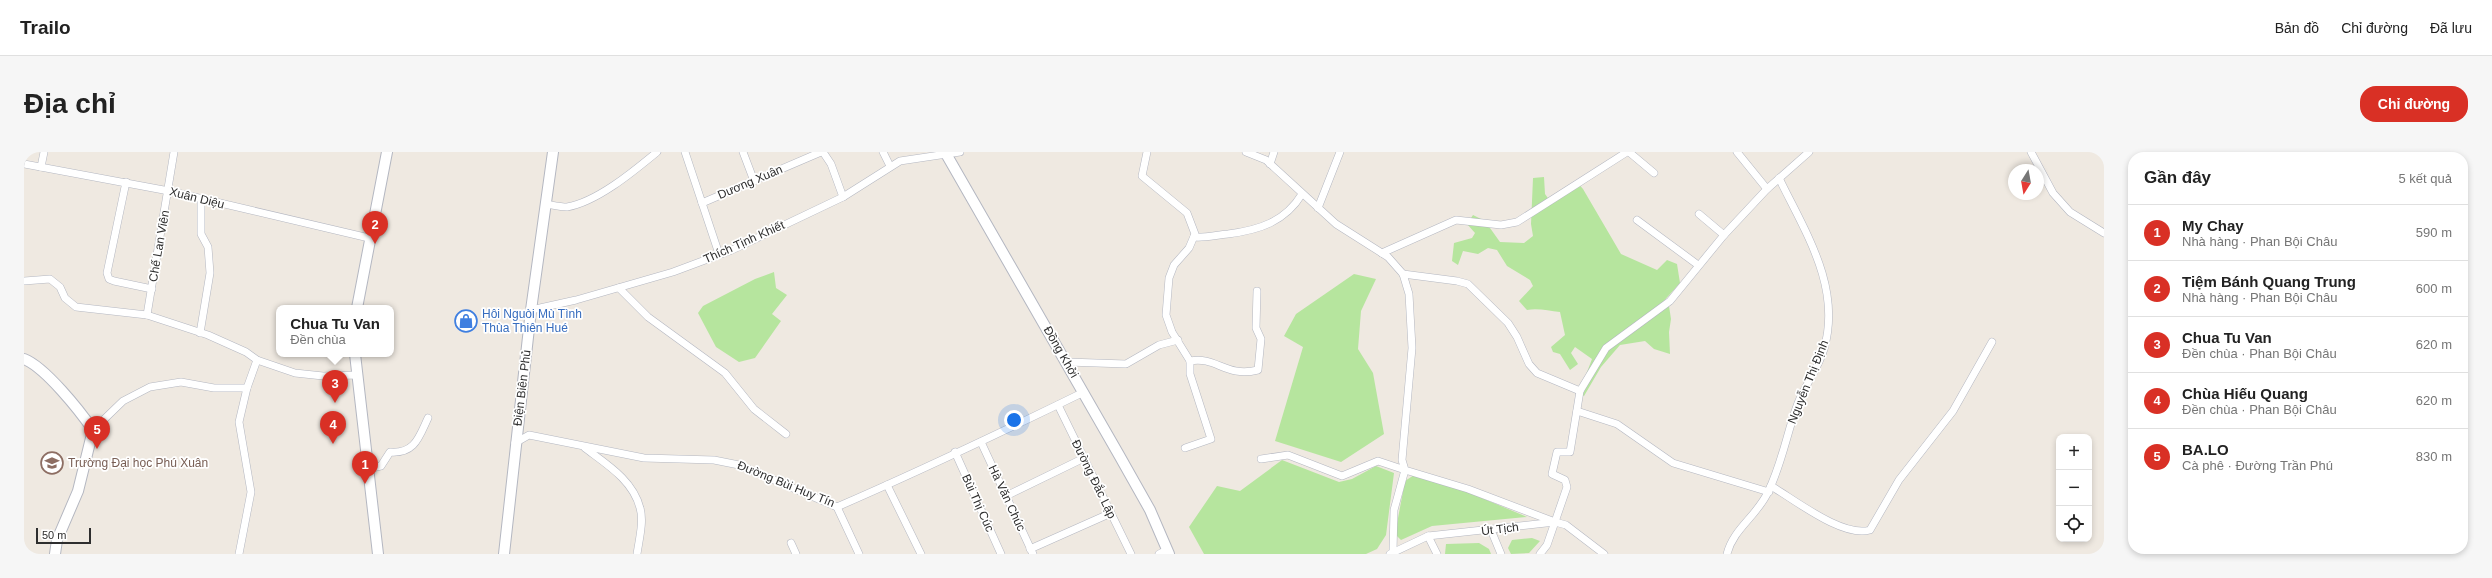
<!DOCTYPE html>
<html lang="vi">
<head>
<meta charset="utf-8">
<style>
  :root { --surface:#fff; --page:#f6f6f6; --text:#222; --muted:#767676; --line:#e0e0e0; --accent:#d93025 }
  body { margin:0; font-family:Helvetica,sans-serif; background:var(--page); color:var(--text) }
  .controls { position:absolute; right:12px; bottom:12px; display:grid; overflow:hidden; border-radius:8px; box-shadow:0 2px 6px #0003 }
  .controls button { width:36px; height:36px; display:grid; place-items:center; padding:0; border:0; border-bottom:1px solid var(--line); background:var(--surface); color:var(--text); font:20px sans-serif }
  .compass { position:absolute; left:1984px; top:12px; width:36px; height:36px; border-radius:50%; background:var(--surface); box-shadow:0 2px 6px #0003; rotate:191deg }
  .scale { position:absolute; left:12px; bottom:10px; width:55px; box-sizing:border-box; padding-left:4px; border:2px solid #2e2e2e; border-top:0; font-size:11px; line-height:14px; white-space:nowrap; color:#2e2e2e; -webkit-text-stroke:3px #fff; paint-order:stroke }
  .you { position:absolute; left:990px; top:268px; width:14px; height:14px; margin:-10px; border:3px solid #fff; border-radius:50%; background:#1a73e8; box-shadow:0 0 0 6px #1a73e833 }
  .badge { display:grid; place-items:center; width:26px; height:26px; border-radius:50%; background:var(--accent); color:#fff; font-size:13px; font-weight:700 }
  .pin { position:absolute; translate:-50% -33px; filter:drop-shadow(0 1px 2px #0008) }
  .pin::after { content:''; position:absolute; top:21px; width:14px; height:12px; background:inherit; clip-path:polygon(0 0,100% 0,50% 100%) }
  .popup { position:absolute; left:252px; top:153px; width:118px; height:52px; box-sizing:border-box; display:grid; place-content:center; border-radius:8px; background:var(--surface); filter:drop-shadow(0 1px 3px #0005); font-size:13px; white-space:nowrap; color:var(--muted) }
  .popup b { font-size:15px; color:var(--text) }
  .popup::after { content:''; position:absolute; left:50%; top:100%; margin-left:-8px; border:8px solid transparent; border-top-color:var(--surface) }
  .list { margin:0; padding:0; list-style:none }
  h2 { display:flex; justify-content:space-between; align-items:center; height:52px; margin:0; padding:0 16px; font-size:17px }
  h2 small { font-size:13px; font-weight:400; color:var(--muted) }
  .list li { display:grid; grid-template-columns:26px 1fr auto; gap:12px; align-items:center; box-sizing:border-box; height:56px; padding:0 16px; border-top:1px solid var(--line) }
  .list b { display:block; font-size:15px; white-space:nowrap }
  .list p { margin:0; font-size:13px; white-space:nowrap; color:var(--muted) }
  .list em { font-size:13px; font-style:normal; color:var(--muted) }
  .icon { flex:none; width:22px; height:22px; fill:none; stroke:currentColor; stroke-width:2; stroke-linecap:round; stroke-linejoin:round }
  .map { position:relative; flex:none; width:2080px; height:402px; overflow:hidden; border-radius:16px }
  header { display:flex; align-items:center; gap:24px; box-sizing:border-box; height:56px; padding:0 20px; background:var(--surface); border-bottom:1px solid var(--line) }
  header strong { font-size:19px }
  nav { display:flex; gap:22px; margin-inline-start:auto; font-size:14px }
  .intro { display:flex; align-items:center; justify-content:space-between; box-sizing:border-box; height:96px; padding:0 24px }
  h1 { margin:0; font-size:28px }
  .button { padding:10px 18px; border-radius:16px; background:var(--accent); color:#fff; font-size:14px; font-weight:700 }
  main { display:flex; gap:24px; padding:0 24px }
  aside { flex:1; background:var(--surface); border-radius:16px; box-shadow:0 2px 6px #0003 }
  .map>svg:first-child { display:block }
  .green { fill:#b6e59e }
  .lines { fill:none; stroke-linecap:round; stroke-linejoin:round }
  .street-casing { stroke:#b4b7c1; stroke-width:8 }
  .secondary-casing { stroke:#b4b7c1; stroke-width:12 }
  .street { stroke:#fff; stroke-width:7 }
  .secondary { stroke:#fff; stroke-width:10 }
  .labels { text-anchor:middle; stroke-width:3.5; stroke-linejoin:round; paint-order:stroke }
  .street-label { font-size:12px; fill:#2e2e2e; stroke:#fff }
  .shop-label { font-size:12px; fill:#366cbe; stroke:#fff; text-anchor:start }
  .education-label { font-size:12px; fill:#785e54; stroke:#fff; text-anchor:start }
</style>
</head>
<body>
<header>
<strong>Trailo</strong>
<nav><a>Bản đồ</a><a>Chỉ đường</a><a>Đã lưu</a></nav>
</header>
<div class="intro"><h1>Địa chỉ</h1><a class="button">Chỉ đường</a></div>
<main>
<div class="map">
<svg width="2080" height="402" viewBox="0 0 2080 402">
  <rect width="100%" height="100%" fill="#efe9e1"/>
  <g class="green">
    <path d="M 1520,25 L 1521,42 L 1526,49 L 1552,29 L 1559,37 L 1597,102 L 1633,118 L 1643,108 L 1653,112 L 1656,131 L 1637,152 L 1645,154 L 1647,167 L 1645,180 L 1646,202 L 1630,197 L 1621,189 L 1596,193 L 1577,215 L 1560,244 L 1555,241 L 1568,207 L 1551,195 L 1547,201 L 1554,212 L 1546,218 L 1536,202 L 1529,200 L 1527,195 L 1541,183 L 1536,160 C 1525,159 1514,156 1503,158 L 1495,149 L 1509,134 L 1506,128 L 1483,114 L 1473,98 L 1464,96 L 1454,102 L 1439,99 L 1434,113 L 1428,109 L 1430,91 L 1448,86 L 1451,81 L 1443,72 L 1449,63 L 1461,69 L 1476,90 L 1500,91 L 1509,84 L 1507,72 L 1509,26 Z"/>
    <path d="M 750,120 L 752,136 L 763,143 L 748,162 L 757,169 L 731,206 L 715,210 L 692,195 L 674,161 L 679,154 L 731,127 Z"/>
    <path d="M 1330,122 L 1352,127 L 1337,159 L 1334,197 L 1349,221 L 1360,282 L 1317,310 L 1251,289 L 1279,195 L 1260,184 L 1272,162 Z"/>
    <path d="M 1258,308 L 1315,330 L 1328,327 L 1352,314 L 1370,321 L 1362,383 L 1353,397 L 1342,402 L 1180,402 L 1165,375 L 1193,334 L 1216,339 Z"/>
    <path d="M 1390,323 L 1446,341 L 1503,365 L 1408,374 L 1377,388 L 1371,382 L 1381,329 Z"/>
    <path d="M 1508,386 L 1516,389 L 1505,401 L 1487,402 L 1484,396 L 1488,388 Z"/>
    <path d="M 1455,391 L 1465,397 L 1467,402 L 1421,402 L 1422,392 Z"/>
  </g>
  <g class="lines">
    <g class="street-casing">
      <g id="street">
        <path d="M 661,0 L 695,102"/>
        <path d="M 719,0 L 730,29"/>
        <path d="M 799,0 L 807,12 L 819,45"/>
        <path d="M 859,0 L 866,14"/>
        <path d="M 1123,0 L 1118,24 L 1163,61 L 1171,82 L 1165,96 L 1150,113 L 1145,126 L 1142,163 L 1148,180 L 1166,209 L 1166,222 L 1187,287 L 1161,296"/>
        <path d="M 1222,0 L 1242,8 L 1312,72 L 1364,105 L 1379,122 L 1385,142 L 1388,196 L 1378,308 L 1381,318 L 1444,337 L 1531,370"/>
        <path d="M 1605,0 L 1630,21"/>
        <path d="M 1713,0 L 1743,37"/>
        <path d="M 2007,0 L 2029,41 L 2046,60 L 2080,81"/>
        <path d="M 0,12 L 145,39 L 345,86"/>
        <path d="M 1246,12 L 1250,0"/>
        <path d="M 17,15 L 20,0"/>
        <path d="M 102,30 L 83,121 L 85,127 L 90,129 L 128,137"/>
        <path d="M 678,51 L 797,0"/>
        <path d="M 522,52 C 528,53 537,55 543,55 C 573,50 610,19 633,0"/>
        <path d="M 1294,56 L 1316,0"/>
        <path d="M 1675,62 L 1700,83 L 1743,37 L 1785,0"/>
        <path d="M 1613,68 L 1674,113"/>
        <path d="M 1170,85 C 1182,86 1192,83 1204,82 C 1235,78 1261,70 1278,42"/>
        <path d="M 1358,101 L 1432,68 L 1477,73 L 1493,70 L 1603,0"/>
        <path d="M 1379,122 L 1433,129 L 1444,132 L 1484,171 L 1493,185 L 1505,212 L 1513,221 L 1556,239"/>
        <path d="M 0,129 L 26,127 L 36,135 L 41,146 L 52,155 L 123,163 L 184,183 L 222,200 L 233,208 L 271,221 L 299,224 L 334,223"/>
        <path d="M 595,136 L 624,165 L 701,221 L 730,257 L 762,282"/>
        <path d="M 507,158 L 552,148 L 649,120 L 708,98 L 819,45 L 876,9 L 936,0"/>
        <path d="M 123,163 L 150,0"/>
        <path d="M 176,181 L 186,121 L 184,95 L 177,82 L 177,47"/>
        <path d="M 1166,209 C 1193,204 1201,226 1234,218 L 1237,187 L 1232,176 L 1233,139"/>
        <path d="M 1043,210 L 1102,212 L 1135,193 L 1154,188"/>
        <path d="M 1034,253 L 1107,402"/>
        <path d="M 1553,259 L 1593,272 L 1649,311 L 1745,340"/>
        <path d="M 69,278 L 99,249 L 126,235 L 157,230 L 190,236 L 223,236 L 233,208"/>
        <path d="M 957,290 L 1009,402"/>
        <path d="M 491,291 L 505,283 L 620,306 L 690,308 L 715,313 L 813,355 C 896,319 978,280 1060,240"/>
        <path d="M 561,296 C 582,312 609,328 616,356 C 620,369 615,388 613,402"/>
        <path d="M 931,300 L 977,402"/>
        <path d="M 1237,307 L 1264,303 L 1318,324 L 1354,309 L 1381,318 L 1370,358 L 1369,400"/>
        <path d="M 343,317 L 357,314 L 366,300 C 391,302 395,285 404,266"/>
        <path d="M 863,333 L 897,402"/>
        <path d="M 1747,334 C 1771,348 1819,386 1846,378 L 1875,328 L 1929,259 L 1968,190"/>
        <path d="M 982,344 L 1060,306"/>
        <path d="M 813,355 L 835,402"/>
        <path d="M 1467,378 L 1477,402"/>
        <path d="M 1404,384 L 1413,402"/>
        <path d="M 767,391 L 772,402"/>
        <path d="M 1006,397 L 1087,361"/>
        <path d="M 215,402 L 227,340 L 215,270 L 223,236"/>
        <path d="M 1135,402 L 1143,398"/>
        <path d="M 1366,402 L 1404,384 L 1531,370 L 1542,373 L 1580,402"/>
        <path d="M 1516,402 L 1523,393 L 1543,335 L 1541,328 L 1528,322 L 1533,300 L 1546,300 L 1556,239 L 1582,196 L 1646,149 L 1700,83"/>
        <path d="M 1703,402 C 1709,377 1733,364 1744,340 C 1758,312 1763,280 1774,251 C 1781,233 1794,217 1800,197 C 1818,135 1781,80 1755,26"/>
      </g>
    </g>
    <g class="secondary-casing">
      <g id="secondary">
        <path d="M 921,0 L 1095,303 L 1126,358 L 1145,402"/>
        <path d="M 333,156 L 363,0"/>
        <path d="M 331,202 L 354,402"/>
        <path d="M 0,207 C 21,215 56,259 69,278 L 54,339 L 33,388 L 31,402"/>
        <path d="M 480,402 L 507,158 L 529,0"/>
      </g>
    </g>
    <use href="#street" class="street"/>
    <use href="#secondary" class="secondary"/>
  </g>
  <defs>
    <g id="shop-ring" transform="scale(1.15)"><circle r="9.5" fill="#fff" stroke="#3f7fe0" stroke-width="1.5"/><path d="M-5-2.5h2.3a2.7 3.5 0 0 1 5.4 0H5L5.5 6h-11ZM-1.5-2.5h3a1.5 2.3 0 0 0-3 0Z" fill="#3f7fe0"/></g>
    <g id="university-ring" transform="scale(1.15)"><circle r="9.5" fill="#fff" stroke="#8d6e63" stroke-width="1.5"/><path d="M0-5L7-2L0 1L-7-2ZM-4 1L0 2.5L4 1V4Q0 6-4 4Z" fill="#8d6e63"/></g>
  </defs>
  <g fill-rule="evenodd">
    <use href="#shop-ring" x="442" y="169"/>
    <use href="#university-ring" x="28" y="311"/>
  </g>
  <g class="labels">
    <g class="street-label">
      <text transform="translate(726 30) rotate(-23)" y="4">Dương Xuân</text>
      <text transform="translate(173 46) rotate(14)" y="4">Xuân Diệu</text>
      <text transform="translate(720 90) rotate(-24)" y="4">Thích Tịnh Khiết</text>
      <text transform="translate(135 94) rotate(-80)" y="4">Chế Lan Viên</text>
      <text transform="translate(1037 200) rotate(60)" y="4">Đồng Khởi</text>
      <text transform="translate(1784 230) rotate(-68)" y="4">Nguyễn Thị Định</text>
      <text transform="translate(498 236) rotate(-83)" y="4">Điện Biên Phủ</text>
      <text transform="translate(1070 327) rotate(64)" y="4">Đường Đắc Lập</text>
      <text transform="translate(762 332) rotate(22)" y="4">Đường Bùi Huy Tín</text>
      <text transform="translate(983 346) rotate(65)" y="4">Hà Văn Chúc</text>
      <text transform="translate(954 351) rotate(66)" y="4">Bùi Thị Cúc</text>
      <text transform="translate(1476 377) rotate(-7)" y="4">Út Tịch</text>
    </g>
    <g class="shop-label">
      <text x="458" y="166">Hôi Nguòi Mù Tình<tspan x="458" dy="14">Thùa Thiên Hué</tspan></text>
    </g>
    <g class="education-label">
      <text x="44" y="315">Trường Đại học Phú Xuân</text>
    </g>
  </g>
</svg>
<div class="controls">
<button>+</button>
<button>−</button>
<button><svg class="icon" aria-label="locate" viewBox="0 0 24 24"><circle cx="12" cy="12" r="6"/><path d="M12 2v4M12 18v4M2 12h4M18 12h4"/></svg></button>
</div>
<svg class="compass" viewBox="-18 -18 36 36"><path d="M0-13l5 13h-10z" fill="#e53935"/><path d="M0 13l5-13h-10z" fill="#767676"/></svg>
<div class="scale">50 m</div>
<div class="you"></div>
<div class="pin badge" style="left:341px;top:332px">1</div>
<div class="pin badge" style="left:351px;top:92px">2</div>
<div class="pin badge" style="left:311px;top:251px">3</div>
<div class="popup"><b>Chua Tu Van</b>Đền chùa</div>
<div class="pin badge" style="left:309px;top:292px">4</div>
<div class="pin badge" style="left:73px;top:297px">5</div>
</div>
<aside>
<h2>Gần đây<small>5 kết quả</small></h2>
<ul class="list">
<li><span class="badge">1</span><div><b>My Chay</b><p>Nhà hàng · Phan Bội Châu</p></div><em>590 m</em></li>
<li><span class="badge">2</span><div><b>Tiệm Bánh Quang Trung</b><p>Nhà hàng · Phan Bội Châu</p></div><em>600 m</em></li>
<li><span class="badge">3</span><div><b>Chua Tu Van</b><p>Đền chùa · Phan Bội Châu</p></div><em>620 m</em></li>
<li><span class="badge">4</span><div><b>Chùa Hiếu Quang</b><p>Đền chùa · Phan Bội Châu</p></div><em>620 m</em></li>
<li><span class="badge">5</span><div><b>BA.LO</b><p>Cà phê · Đường Trần Phú</p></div><em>830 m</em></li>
</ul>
</aside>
</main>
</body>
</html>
